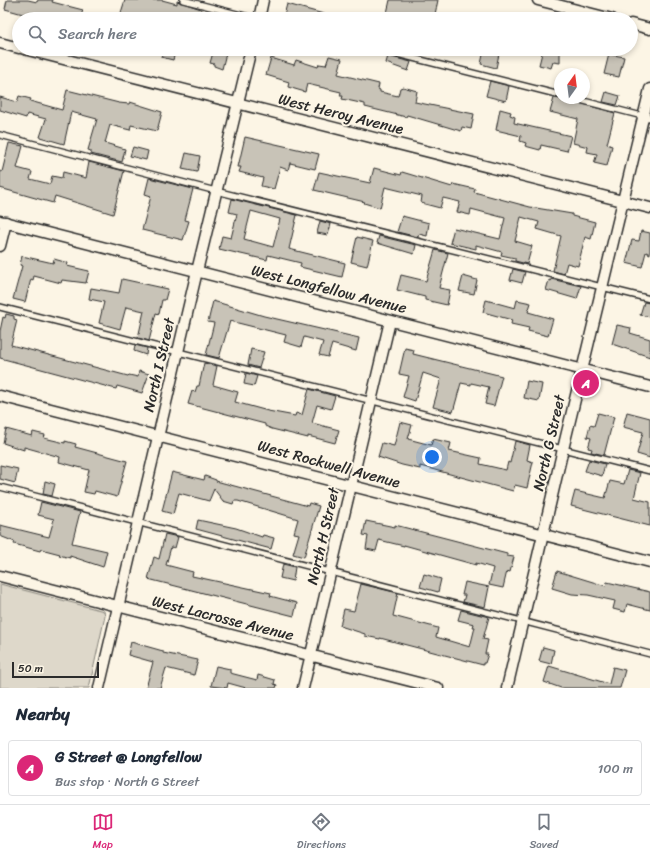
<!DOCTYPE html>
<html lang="en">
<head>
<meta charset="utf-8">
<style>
  :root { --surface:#fff; --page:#f2f2f3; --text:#1f2937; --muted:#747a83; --line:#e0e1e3; --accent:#db2777 }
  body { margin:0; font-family:Sriracha,sans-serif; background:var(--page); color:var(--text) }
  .compass { position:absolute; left:554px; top:68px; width:36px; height:36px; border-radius:50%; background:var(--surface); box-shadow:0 2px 6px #0003; rotate:14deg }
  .scale { position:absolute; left:12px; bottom:10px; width:87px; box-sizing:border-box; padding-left:4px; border:2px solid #2b2b2b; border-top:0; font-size:11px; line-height:14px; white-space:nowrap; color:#2b2b2b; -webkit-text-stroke:3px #fcf5e5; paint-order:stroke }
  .you { position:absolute; left:432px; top:457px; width:14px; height:14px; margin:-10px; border:3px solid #fff; border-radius:50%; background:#1a73e8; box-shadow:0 0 0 6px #1a73e833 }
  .badge { display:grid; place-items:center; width:26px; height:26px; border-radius:50%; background:var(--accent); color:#fff; font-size:13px; font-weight:700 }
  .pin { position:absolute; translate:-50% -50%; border:2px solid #fff; box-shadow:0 1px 4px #0006 }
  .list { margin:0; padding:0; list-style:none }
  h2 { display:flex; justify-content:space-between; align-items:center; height:52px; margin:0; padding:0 16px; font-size:17px }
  h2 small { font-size:13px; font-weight:400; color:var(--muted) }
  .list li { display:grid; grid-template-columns:26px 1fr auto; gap:12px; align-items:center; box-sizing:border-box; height:56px; margin:0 8px 8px; padding:0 8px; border:1px solid var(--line); border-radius:4px }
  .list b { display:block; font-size:15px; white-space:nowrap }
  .list p { margin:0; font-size:13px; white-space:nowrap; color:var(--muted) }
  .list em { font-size:13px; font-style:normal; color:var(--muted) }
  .icon { flex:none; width:22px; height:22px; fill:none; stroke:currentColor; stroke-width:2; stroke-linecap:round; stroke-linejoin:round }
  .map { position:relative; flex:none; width:650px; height:688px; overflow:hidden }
  .search { position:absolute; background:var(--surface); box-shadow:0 2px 6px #0003; left:12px; right:12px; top:12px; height:44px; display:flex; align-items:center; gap:10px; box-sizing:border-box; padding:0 14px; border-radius:22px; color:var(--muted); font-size:15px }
  .sheet { height:116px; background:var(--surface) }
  nav { display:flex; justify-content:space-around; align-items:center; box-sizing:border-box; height:56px; border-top:1px solid var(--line); background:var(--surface); font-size:11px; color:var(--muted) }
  nav a { display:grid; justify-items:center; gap:2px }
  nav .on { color:var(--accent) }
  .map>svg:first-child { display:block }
  .green { fill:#ded8ca; stroke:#84827a }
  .building { fill:#c8c3b7; stroke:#2b2b2b; fill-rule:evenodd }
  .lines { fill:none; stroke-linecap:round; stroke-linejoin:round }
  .lane-casing { stroke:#2b2b2b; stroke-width:8 }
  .street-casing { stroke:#2b2b2b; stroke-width:13 }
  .lane { stroke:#fcf5e5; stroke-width:5 }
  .street { stroke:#fcf5e5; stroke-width:10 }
  .labels { text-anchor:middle; stroke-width:4; stroke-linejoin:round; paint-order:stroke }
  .street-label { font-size:15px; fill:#2b2b2b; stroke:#fcf5e5 }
</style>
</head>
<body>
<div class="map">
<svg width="650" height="688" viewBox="0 0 650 688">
  <rect width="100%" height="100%" fill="#fcf5e5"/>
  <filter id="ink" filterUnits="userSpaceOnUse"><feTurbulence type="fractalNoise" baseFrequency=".025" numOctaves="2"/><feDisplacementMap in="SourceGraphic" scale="8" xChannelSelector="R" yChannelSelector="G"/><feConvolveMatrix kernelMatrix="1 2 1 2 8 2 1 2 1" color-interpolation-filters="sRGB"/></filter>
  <g filter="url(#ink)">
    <path class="green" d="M 0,584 L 104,611 L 105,616 L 89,688 L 0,688 Z"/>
    <g class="building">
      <path d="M 7,0 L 28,0 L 37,2 L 38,0 L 53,0 L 52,2 L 83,10 L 80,19 L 37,19 L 37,18 L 5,9 Z"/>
      <path d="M 125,0 L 162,0 L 177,4 L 177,1 L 201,9 L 199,19 L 188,16 L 187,19 L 182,19 L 156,14 L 155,19 L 119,19 Z"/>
      <path d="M 390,0 L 438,0 L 434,19 L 408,19 L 387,13 Z"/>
      <path d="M 287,4 L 331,16 L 330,19 L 283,19 Z"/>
      <path d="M 163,49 L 176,49 L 173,60 L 161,57 Z"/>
      <path d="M 214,49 L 227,49 L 222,69 L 214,66 L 214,64 L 210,63 Z"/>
      <path d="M 393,49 L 414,49 L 413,54 Z"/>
      <path d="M 543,49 L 560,49 L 560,63 L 553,62 L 551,68 L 539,65 Z"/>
      <path d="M 484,50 L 499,54 L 496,68 L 481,64 Z"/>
      <path d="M 609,54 L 624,57 L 619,77 L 604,74 Z"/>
      <path d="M 329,56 L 342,59 L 338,74 L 379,84 L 378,89 L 380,90 L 380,92 L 398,96 L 400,88 L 403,87 L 417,91 L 415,102 L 474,114 L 471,129 L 462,127 L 461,131 L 407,115 L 406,117 L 365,107 L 365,104 L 342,99 L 343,96 L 340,96 L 341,92 L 307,84 L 305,92 L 288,87 L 289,82 L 266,75 L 271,58 L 294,65 L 296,60 L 318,67 L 319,64 L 326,65 Z"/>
      <path d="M 388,56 L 411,62 L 408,71 L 386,63 Z"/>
      <path d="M 490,81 L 509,86 L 506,101 L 486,96 Z"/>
      <path d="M 67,90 L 119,103 L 129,104 L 130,102 L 162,112 L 157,131 L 131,125 L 130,130 L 110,125 L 105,143 L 125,149 L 122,162 L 91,154 L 91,151 L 88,150 L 97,119 L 71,112 L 64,144 L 40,137 L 46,119 L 27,114 L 26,118 L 0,110 L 0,97 L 17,102 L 19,96 L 31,99 L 30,101 L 62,110 Z"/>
      <path d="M 606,92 L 620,96 L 617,105 L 603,102 Z"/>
      <path d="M 554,98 L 569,100 L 615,113 L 607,144 L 612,146 L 607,166 L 594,163 L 597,154 L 587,152 L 588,147 L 573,143 L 578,119 L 550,112 Z"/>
      <path d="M 500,109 L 511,112 L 510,115 L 515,117 L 514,123 L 571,136 L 567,151 L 541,145 L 540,150 L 525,146 L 526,143 L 520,141 L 521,136 L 496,130 Z"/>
      <path d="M 245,137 L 319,154 L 315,169 L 290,163 L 288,170 L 280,167 L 274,189 L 261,186 L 263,178 L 239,172 L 241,167 L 238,167 Z"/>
      <path d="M 9,143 L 23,146 L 17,168 L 32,172 L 30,179 L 50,184 L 52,176 L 62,178 L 63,172 L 86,178 L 89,162 L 124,171 L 113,214 L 55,196 L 53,203 L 0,188 L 0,171 L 2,172 Z"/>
      <path d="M 133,147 L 148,151 L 146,160 L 130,156 Z"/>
      <path d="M 186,153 L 200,156 L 197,172 L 182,169 Z"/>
      <path d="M 374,168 L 401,175 L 402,172 L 452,187 L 453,184 L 475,189 L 474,192 L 530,207 L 572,214 L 572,216 L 595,222 L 591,239 L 585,237 L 578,266 L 567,263 L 564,274 L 553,271 L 561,236 L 537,229 L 539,222 L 521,217 L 515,241 L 532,246 L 527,264 L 515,261 L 515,258 L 501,255 L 502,252 L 476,245 L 476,249 L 450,243 L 454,228 L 500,239 L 505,218 L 471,209 L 470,215 L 457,212 L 460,202 L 443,198 L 440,208 L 421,203 L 422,196 L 385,187 L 380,208 L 364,203 L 365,202 L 314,190 L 319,172 L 370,183 Z"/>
      <path d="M 149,178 L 193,189 L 185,220 L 189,221 L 183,240 L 142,230 L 151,196 L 145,194 Z"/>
      <path d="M 232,199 L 297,215 L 289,249 L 345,263 L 342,277 L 300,267 L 301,263 L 268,255 L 267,260 L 219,249 L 222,236 L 231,238 L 237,214 L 229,212 ZM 251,211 L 280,219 L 273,247 L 244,239 Z"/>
      <path d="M 402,216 L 429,223 L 427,236 L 419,234 L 418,237 L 397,232 Z"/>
      <path d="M 320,221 L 331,224 L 328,235 L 317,233 Z"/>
      <path d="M 641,231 L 650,233 L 650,254 L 646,252 L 642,267 L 626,263 L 632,240 L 639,241 Z"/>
      <path d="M 379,236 L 416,245 L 414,254 L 377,243 Z"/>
      <path d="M 357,237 L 373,241 L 367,266 L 351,262 Z"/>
      <path d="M 435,250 L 448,253 L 439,288 L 450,290 L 447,305 L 425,300 L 425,297 L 397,290 L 401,275 L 426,281 Z"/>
      <path d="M 22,256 L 53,263 L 54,259 L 68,263 L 67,266 L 89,271 L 86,283 L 62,280 L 61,283 L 34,276 L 33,280 L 31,279 L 25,302 L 13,299 L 22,266 L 20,265 Z"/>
      <path d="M 513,269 L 525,272 L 522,283 L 510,280 Z"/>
      <path d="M 463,276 L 477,280 L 474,294 L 459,291 Z"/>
      <path d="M 122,279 L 168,289 L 165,300 L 162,300 L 159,314 L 156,313 L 149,341 L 138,338 L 144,311 L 126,307 L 120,329 L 99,323 L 104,302 L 89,299 L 91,288 L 119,293 Z"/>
      <path d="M 551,279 L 581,286 L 577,299 L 546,290 L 549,280 L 551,281 Z"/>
      <path d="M 486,300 L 515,308 L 517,300 L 531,303 L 528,312 L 553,319 L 548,336 L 528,331 L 529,328 L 511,324 L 512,320 L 483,312 Z"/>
      <path d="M 213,301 L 264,316 L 359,338 L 356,351 L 332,344 L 328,357 L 319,355 L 323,342 L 304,337 L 301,347 L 284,342 L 286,335 L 230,321 L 219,358 L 206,355 L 214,323 L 208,322 Z"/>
      <path d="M 644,302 L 650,303 L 650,317 L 640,315 Z"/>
      <path d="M 6,314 L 14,316 L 14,319 L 17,320 L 11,345 L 128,376 L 129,375 L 138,377 L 139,371 L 149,374 L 142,393 L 117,386 L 116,389 L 0,358 L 0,331 L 3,317 L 5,318 Z"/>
      <path d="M 617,325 L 631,328 L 630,333 L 650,339 L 650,357 L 612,344 Z"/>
      <path d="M 135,345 L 147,348 L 146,355 L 134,351 Z"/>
      <path d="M 405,348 L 414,350 L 413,354 L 502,376 L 494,406 L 485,404 L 489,387 L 471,383 L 471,385 L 461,383 L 453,412 L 433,407 L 441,379 L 423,373 L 415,401 L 403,397 L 409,376 L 399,374 Z"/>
      <path d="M 251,349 L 264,352 L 259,368 L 248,365 Z"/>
      <path d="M 204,363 L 217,366 L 213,385 L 238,392 L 235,402 L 268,411 L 295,416 L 296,413 L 302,415 L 309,389 L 335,396 L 331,409 L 317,405 L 312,423 L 339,430 L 335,443 L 308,436 L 308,438 L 272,429 L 265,426 L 265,424 L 188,404 L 192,391 L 195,392 L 197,386 L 199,386 Z"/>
      <path d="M 246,373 L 257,376 L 254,386 L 244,384 Z"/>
      <path d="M 527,381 L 542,384 L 539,401 L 524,398 Z"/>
      <path d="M 627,412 L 650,418 L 650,458 L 637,454 L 643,432 L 623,427 Z"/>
      <path d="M 598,413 L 614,417 L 604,455 L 591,452 L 592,449 L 588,448 L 591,438 L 587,437 L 590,425 L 594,426 Z"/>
      <path d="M 400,422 L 412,425 L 408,439 L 431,445 L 433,439 L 451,443 L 449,451 L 481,458 L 480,464 L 506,470 L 508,462 L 510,463 L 515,441 L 530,445 L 527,460 L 533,462 L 527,488 L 515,485 L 513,491 L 420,466 L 420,469 L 402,465 L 378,457 L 382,443 L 394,446 Z"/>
      <path d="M 6,429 L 32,436 L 33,432 L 45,435 L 44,438 L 65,443 L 65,441 L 76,444 L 75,447 L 127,461 L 117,497 L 95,491 L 94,494 L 84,492 L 89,470 L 59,462 L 60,457 L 24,447 L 24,450 L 3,443 Z"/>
      <path d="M 589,460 L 605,464 L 602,476 L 585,471 Z"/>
      <path d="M 0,465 L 18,469 L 15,483 L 0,479 Z"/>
      <path d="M 628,470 L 640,473 L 634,498 L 650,502 L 650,526 L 571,506 L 575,491 L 605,498 L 610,481 L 624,484 Z"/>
      <path d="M 172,472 L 204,480 L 205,476 L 216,480 L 216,481 L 308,506 L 309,503 L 319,506 L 304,557 L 293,554 L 299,534 L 294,533 L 298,519 L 238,501 L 234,501 L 233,504 L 223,501 L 214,489 L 209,501 L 179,493 L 173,514 L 162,511 Z"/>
      <path d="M 45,481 L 55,484 L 52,496 L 43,494 Z"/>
      <path d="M 41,502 L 80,512 L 72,543 L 107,551 L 103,567 L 70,556 L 70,558 L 59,555 L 60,554 L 41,549 L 40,551 L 14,544 L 15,542 L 0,536 L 0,525 L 49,537 L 54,519 L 38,515 Z"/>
      <path d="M 198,520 L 236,528 L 262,537 L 263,535 L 274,538 L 271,549 L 196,529 Z"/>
      <path d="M 366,521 L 395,527 L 395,525 L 507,554 L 507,556 L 514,557 L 510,572 L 507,571 L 503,588 L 489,585 L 493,568 L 476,563 L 476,565 L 404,545 L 404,546 L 379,540 L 376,551 L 366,549 L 368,536 L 363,535 Z"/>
      <path d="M 165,534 L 178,537 L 175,548 L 171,547 L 166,565 L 193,572 L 192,576 L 271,593 L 270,596 L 297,603 L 294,616 L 148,579 L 154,557 L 159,559 Z"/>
      <path d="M 283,564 L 295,567 L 293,581 L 280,578 Z"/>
      <path d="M 557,571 L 606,586 L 607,582 L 650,592 L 650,610 L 627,604 L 625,612 L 613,609 L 615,601 L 588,595 L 572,594 L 552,588 Z"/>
      <path d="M 424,574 L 441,579 L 438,592 L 420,587 Z"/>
      <path d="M 465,582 L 489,587 L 485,607 L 463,602 L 465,595 L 462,595 Z"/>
      <path d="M 361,584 L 398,593 L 393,616 L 438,628 L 436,637 L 470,647 L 475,627 L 473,627 L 474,624 L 458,620 L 461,610 L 489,617 L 483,639 L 488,640 L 485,654 L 488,654 L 485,663 L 483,663 L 483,665 L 380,638 L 380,639 L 365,636 L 365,634 L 340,626 L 344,609 L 354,611 Z"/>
      <path d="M 131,642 L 163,651 L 163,653 L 198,660 L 194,675 L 166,668 L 160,688 L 146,688 L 153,662 L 128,655 Z"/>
      <path d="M 543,647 L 554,650 L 551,664 L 539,661 Z"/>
      <path d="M 216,666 L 230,669 L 230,673 L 257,680 L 258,675 L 275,680 L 274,684 L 277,685 L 276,688 L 246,688 L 228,683 L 227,688 L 211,686 Z"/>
      <path d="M 549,666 L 609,684 L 613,667 L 625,670 L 620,688 L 561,688 L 544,682 Z"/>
    </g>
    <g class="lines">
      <g class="lane-casing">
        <g id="lane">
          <path d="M 183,0 L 257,19"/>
          <path d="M 377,49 L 560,95"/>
          <path d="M 572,98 L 650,118"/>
          <path d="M 0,135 L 216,191 L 650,299"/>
          <path d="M 0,307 L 650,471"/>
          <path d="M 0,487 L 650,654"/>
        </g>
      </g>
      <g class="street-casing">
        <g id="street">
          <path d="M 538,0 L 612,19"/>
          <path d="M 259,19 L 263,0"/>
          <path d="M 631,24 L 650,29"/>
          <path d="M 0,43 L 19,48"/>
          <path d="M 24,49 L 650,208"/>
          <path d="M 0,221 L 650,387"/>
          <path d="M 0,246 L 6,222"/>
          <path d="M 0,396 L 650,562"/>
          <path d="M 0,576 L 438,688"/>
          <path d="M 99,688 L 197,271 L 251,49"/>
          <path d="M 303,688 L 390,321"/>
          <path d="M 507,688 L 563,449 L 650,89"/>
        </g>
      </g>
      <use href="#lane" class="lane"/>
      <use href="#street" class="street"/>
    </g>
  </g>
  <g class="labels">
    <g class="street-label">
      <text transform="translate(341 114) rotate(14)" y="5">West Heroy Avenue</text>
      <text transform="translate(329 289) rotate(14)" y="5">West Longfellow Avenue</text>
      <text transform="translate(159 365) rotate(-77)" y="5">North I Street</text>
      <text transform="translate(549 443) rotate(-77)" y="5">North G Street</text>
      <text transform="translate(329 464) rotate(15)" y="5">West Rockwell Avenue</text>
      <text transform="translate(323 536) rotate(-77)" y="5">North H Street</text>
      <text transform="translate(223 618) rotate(14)" y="5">West Lacrosse Avenue</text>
    </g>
  </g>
</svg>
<svg class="compass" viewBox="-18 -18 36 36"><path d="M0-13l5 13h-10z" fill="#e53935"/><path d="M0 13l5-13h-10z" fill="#747a83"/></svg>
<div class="scale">50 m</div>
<div class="you"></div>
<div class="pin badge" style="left:586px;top:383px">A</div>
<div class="search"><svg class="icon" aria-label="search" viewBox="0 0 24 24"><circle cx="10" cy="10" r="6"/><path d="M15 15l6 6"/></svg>Search here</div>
</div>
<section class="sheet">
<h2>Nearby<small></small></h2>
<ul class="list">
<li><span class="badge">A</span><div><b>G Street @ Longfellow</b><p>Bus stop · North G Street</p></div><em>100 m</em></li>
</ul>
</section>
<nav>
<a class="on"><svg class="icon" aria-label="map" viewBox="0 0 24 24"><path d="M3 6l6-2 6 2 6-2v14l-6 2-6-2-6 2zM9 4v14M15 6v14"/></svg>Map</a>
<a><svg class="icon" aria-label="directions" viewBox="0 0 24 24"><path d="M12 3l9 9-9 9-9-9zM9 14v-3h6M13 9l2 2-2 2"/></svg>Directions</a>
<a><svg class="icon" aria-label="saved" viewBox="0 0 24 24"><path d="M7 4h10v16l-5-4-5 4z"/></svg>Saved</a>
</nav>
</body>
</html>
